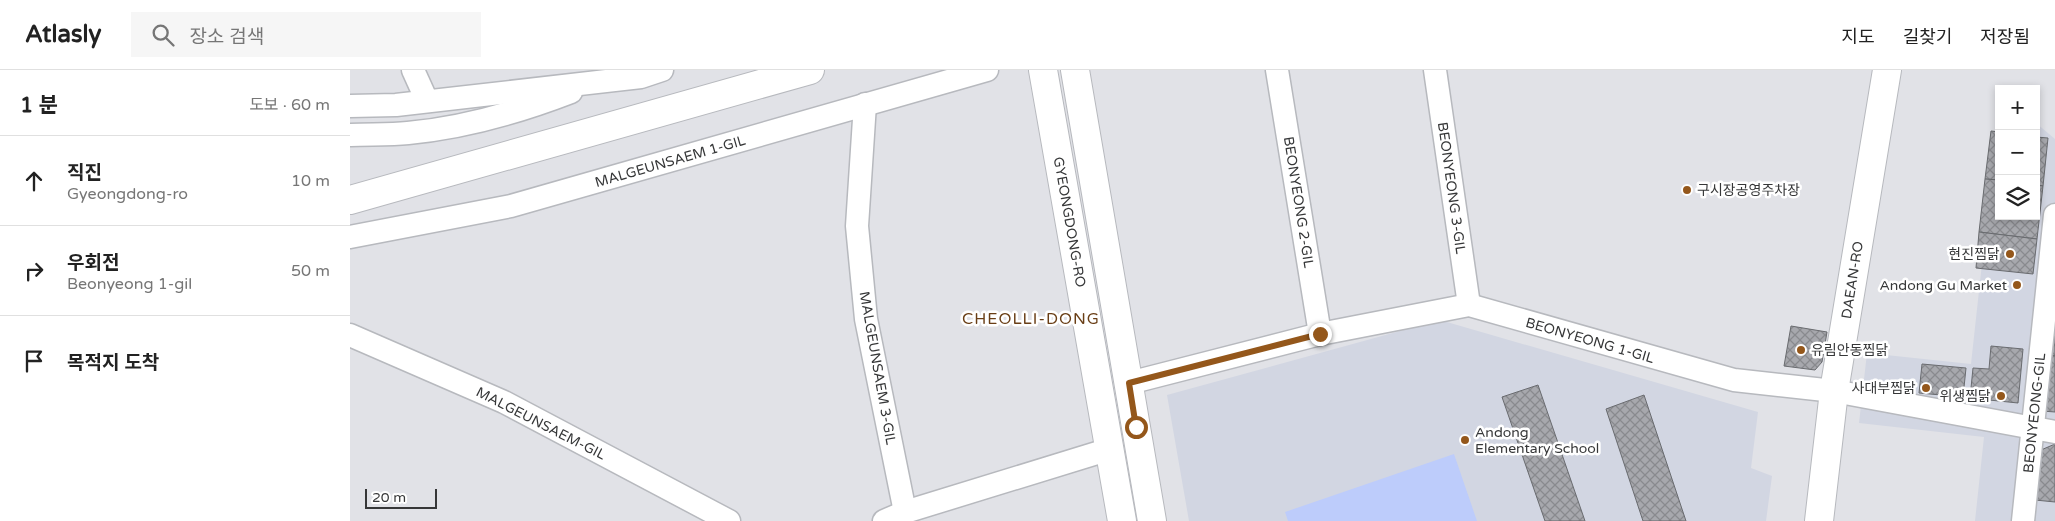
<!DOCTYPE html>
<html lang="ko">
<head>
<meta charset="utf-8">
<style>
  :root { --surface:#fff; --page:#f6f6f6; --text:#222; --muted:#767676; --line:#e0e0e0 }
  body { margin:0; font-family:"Varela Round","Noto Sans KR",sans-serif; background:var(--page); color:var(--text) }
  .controls { position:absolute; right:15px; top:15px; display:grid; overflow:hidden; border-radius:0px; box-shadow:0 2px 8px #0003 }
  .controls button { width:45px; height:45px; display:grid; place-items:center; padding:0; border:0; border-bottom:1px solid var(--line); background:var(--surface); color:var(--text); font:25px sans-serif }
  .scale { position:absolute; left:15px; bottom:12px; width:72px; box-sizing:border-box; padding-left:5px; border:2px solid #363738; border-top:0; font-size:14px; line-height:18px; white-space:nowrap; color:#363738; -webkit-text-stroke:4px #fff; paint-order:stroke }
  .stop { position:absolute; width:15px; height:15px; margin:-11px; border:4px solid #94571b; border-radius:50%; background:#fff }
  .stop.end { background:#94571b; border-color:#fff; box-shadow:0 1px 5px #0008 }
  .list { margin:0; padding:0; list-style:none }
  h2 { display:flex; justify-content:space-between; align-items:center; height:65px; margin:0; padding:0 20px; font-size:21px }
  h2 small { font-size:16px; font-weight:400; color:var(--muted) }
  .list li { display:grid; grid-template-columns:32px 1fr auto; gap:15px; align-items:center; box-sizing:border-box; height:90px; padding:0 20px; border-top:1px solid var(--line) }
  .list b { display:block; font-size:19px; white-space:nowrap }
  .list p { margin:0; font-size:16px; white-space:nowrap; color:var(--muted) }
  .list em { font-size:16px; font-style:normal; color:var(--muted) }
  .icon { flex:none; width:28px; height:28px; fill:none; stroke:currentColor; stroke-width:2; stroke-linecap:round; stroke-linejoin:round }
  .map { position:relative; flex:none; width:1705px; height:451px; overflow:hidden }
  header { display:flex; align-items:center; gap:30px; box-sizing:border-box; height:70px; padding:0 25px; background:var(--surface); border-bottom:1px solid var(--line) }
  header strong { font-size:24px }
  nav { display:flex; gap:28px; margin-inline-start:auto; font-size:18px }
  .search { width:350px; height:45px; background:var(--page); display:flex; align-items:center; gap:12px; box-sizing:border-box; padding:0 18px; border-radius:0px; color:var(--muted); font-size:19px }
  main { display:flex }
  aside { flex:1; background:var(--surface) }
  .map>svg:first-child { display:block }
  .built { fill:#d2d6e2 }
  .park { fill:#bdccfb }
  .building { fill:url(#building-cross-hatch); stroke:#696b6f }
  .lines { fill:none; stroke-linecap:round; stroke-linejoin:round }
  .street-casing { stroke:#b7b9be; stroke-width:25 }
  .secondary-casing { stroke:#b7b9be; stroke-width:30 }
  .street { stroke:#fff; stroke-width:22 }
  .secondary { stroke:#fff; stroke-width:28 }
  .route { stroke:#94571b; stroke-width:6 }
  .poi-dot { fill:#94571b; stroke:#fff; stroke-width:2 }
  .labels { text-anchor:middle; stroke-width:5; stroke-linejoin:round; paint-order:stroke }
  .street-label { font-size:14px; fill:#363738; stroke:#fff }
  .poi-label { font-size:14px; fill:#363738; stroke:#fff; text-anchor:end }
  .quarter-label { font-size:16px; letter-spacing:1px; fill:#693e16; stroke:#fff }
</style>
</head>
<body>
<header>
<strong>Atlasly</strong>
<div class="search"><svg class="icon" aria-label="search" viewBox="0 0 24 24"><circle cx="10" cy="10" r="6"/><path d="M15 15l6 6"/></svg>장소 검색</div>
<nav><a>지도</a><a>길찾기</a><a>저장됨</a></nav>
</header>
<main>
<aside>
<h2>1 분<small>도보 · 60 m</small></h2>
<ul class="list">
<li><svg class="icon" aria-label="ahead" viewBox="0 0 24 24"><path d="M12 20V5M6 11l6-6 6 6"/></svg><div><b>직진</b><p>Gyeongdong-ro</p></div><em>10 m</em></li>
<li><svg class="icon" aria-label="right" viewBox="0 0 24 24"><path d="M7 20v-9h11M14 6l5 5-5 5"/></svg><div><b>우회전</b><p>Beonyeong 1-gil</p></div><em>50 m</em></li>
<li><svg class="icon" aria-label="arrive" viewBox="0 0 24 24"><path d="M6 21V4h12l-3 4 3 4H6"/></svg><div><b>목적지 도착</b></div></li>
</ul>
</aside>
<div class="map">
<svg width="1705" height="451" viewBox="0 0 1705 451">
  <defs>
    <pattern id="building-cross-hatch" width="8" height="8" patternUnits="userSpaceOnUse" patternTransform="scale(1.25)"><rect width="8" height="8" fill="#a7a8ad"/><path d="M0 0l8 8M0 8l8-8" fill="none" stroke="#898a8e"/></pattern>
  </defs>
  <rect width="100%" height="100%" fill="#e1e2e7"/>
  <g class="built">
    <path d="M 1649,38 L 1649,146 L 1686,146 L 1686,53 L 1705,69 L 1705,451 L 1625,451 L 1634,367 L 1509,353 L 1517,283 L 1621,294 Z"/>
    <path d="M 1090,250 L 1408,342 L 1401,398 L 1422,406 L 1416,451 L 839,451 L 817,325 Z"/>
  </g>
  <path class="park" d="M 1104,384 L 1127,451 L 938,451 L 935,442 Z"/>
  <g class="building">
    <path d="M 1641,61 L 1649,62 L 1649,110 L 1635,109 Z"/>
    <path d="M 1686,67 L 1698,68 L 1693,116 L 1686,115 Z"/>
    <path d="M 1635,109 L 1649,110 L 1649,146 L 1686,146 L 1686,115 L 1693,116 L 1687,169 L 1629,162 Z"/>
    <path d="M 1629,162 L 1687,169 L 1683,204 L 1626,198 Z"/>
    <path d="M 1705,236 L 1705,286 L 1698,285 Z"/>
    <path d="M 1441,256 L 1477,262 L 1472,292 L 1465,300 L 1434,296 Z"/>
    <path d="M 1641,276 L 1673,279 L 1668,333 L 1620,328 L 1623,298 L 1639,299 Z"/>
    <path d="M 1698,285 L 1705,286 L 1705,342 L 1692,341 Z"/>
    <path d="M 1572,294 L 1616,298 L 1613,327 L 1569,323 Z"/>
    <path d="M 1188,315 L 1235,451 L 1195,451 L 1152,327 Z"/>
    <path d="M 1294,325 L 1336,451 L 1293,451 L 1256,339 Z"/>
    <path d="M 1705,374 L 1705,432 L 1685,430 L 1691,380 Z"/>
  </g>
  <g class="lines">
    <g class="street-casing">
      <g id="street">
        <path d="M 63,0 L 77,31"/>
        <path d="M 927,0 L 970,264"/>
        <path d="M 1085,0 L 1119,235"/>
        <path d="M 515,34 L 507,156 L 516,249 L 555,442"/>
        <path d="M 0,36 L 46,35 L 291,7 L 312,0"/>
        <path d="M 0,65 C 19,64 39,65 58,63 C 113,58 169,42 221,22"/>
        <path d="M 0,167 L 161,136 L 637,0"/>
        <path d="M 0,265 L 154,332 L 379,451"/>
        <path d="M 779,313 L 970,264 L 1119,235 L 1384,310 L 1484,321 L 1705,362"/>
        <path d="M 534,451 L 555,442 L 760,379"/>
        <path d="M 1673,451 L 1705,145"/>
      </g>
    </g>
    <g class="secondary-casing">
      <g id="secondary">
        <path d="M 693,0 L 772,451"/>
        <path d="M 725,0 L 802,451"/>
        <path d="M 0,130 L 460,0"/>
        <path d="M 1469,451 L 1484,321 L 1537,0"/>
      </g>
    </g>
    <use href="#street" class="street"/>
    <use href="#secondary" class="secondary"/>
  </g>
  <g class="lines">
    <path class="route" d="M 786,357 L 779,313 L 970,264"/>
  </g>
  <g class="poi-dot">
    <circle cx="1337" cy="120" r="5"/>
    <circle cx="1660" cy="184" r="5"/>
    <circle cx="1667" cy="215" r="5"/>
    <circle cx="1451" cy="280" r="5"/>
    <circle cx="1576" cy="318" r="5"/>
    <circle cx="1651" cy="326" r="5"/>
    <circle cx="1115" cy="370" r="5"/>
  </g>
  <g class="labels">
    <g class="street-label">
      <text transform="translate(320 91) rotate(-16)" y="5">MALGEUNSAEM 1-GIL</text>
      <text transform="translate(1102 118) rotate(82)" y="5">BEONYEONG 3-GIL</text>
      <text transform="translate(949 132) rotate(81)" y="5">BEONYEONG 2-GIL</text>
      <text transform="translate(720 152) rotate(80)" y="5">GYEONGDONG-RO</text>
      <text transform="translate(1502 210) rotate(-81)" y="5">DAEAN-RO</text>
      <text transform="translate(1240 270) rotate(16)" y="5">BEONYEONG 1-GIL</text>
      <text transform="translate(528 298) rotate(80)" y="5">MALGEUNSAEM 3-GIL</text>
      <text transform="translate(1684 343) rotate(-84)" y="5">BEONYEONG-GIL</text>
      <text transform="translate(191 353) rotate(27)" y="5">MALGEUNSAEM-GIL</text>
    </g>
    <g class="poi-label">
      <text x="1347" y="125" text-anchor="start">구시장공영주차장</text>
      <text x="1650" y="189">현진찜닭</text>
      <text x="1657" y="220">Andong Gu Market</text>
      <text x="1461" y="285" text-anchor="start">유림안동찜닭</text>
      <text x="1566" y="323">사대부찜닭</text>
      <text x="1641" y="331">위생찜닭</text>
      <text x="1125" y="367" text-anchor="start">Andong<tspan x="1125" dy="16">Elementary School</tspan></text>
    </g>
    <g class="quarter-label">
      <text x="681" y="254">CHEOLLI-DONG</text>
    </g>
  </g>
</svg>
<div class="controls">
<button>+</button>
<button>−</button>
<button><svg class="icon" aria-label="layers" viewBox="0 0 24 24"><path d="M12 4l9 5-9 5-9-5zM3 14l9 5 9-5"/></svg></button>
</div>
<div class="scale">20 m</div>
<div class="stop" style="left:786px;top:357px"></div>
<div class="stop end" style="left:970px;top:264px"></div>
</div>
</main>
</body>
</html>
